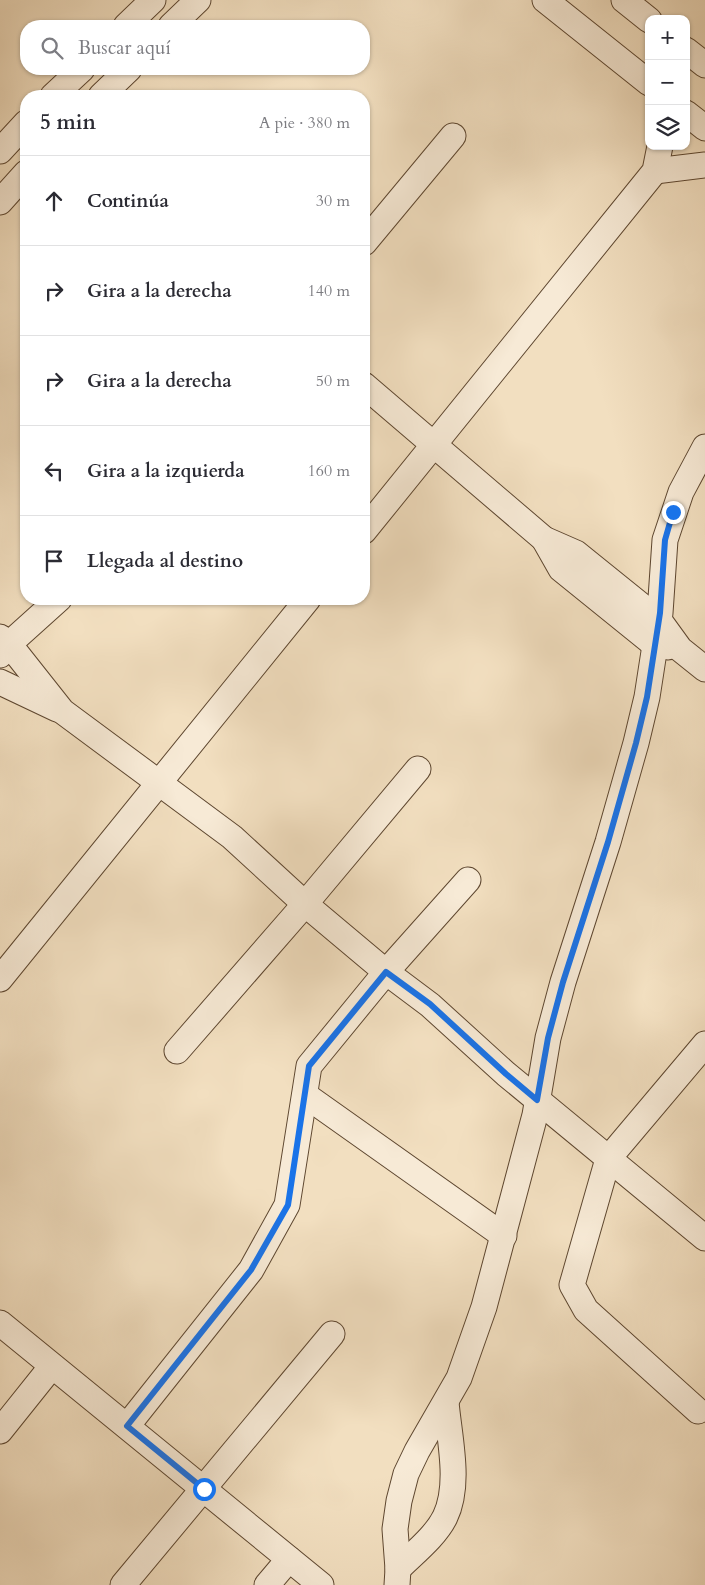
<!DOCTYPE html>
<html lang="es">
<head>
<meta charset="utf-8">
<style>
  :root { --surface:#fff; --page:#f7f7f7; --text:#2b2b33; --muted:#7c7c81; --line:#e1e1e2 }
  body { margin:0; font-family:Cardo,serif; background:var(--page); color:var(--text) }
  .controls { position:absolute; right:15px; top:15px; display:grid; overflow:hidden; border-radius:10px; box-shadow:0 1px 4px #0004 }
  .controls button { width:45px; height:45px; display:grid; place-items:center; padding:0; border:0; border-bottom:1px solid var(--line); background:var(--surface); color:var(--text); font:25px sans-serif }
  .stop { position:absolute; width:15px; height:15px; margin:-11px; border:4px solid #1a73e8; border-radius:50%; background:#fff }
  .stop.end { background:#1a73e8; border-color:#fff; box-shadow:0 1px 5px #0008 }
  .list { margin:0; padding:0; list-style:none }
  h2 { display:flex; justify-content:space-between; align-items:center; height:65px; margin:0; padding:0 20px; font-size:21px }
  h2 small { font-size:16px; font-weight:400; color:var(--muted) }
  .list li { display:grid; grid-template-columns:32px 1fr auto; gap:15px; align-items:center; box-sizing:border-box; height:90px; padding:0 20px; border-top:1px solid var(--line) }
  .list b { display:block; font-size:19px; white-space:nowrap }
  .list em { font-size:16px; font-style:normal; color:var(--muted) }
  .icon { flex:none; width:28px; height:28px; fill:none; stroke:currentColor; stroke-width:2; stroke-linecap:round; stroke-linejoin:round }
  .map { position:relative; flex:none; width:705px; height:1585px; overflow:hidden }
  .search { position:absolute; background:var(--surface); box-shadow:0 1px 4px #0004; left:20px; top:20px; width:350px; height:55px; display:flex; align-items:center; gap:12px; box-sizing:border-box; padding:0 18px; border-radius:20px; color:var(--muted); font-size:19px }
  .panel { position:absolute; background:var(--surface); box-shadow:0 1px 4px #0004; left:20px; top:90px; width:350px; height:515px; border-radius:20px }
  .map>svg:first-child { display:block }
  .lines { fill:none; stroke-linecap:round; stroke-linejoin:round }
  .street-casing { stroke:#5e4730; stroke-width:27 }
  .street { stroke:#f7ead6; stroke-width:25 }
  .route { stroke:#1a73e8; stroke-width:6 }
</style>
</head>
<body>
<div class="map">
<svg width="705" height="1585" viewBox="0 0 705 1585">
  <rect width="100%" height="100%" fill="#f2dfc0"/>
  <filter id="stains"><feTurbulence type="fractalNoise" baseFrequency=".004" numOctaves="4"/><feColorMatrix values="0 0 0 0 .2 0 0 0 0 .09 0 0 0 0 .02 0 0 0 .5 -.17"/></filter>
  <radialGradient id="worn" r=".72"><stop offset=".6" stop-color="#630" stop-opacity="0"/><stop offset="1" stop-color="#630" stop-opacity=".3"/></radialGradient>
  <g class="lines">
    <g class="street-casing">
      <g id="street">
        <path d="M 545,0 L 649,83"/>
        <path d="M 624,0 L 649,20"/>
        <path d="M 126,26 L 153,0"/>
        <path d="M 171,26 L 198,0"/>
        <path d="M 686,50 L 705,65"/>
        <path d="M 53,96 L 82,69"/>
        <path d="M 101,96 L 129,69"/>
        <path d="M 686,113 L 705,128"/>
        <path d="M 0,151 L 26,123"/>
        <path d="M 655,171 L 705,165"/>
        <path d="M 0,202 L 26,173"/>
        <path d="M 364,243 L 453,136"/>
        <path d="M 364,385 L 544,539 L 576,553 L 659,620 L 680,649 L 705,669"/>
        <path d="M 364,531 L 655,171 L 660,146"/>
        <path d="M 544,539 L 561,569 L 655,645 L 668,647"/>
        <path d="M 0,637 L 9,644 L 62,711 L 232,837 L 305,904 L 386,972 L 430,1005 L 506,1074 L 705,1238"/>
        <path d="M 0,655 L 9,644 L 59,599"/>
        <path d="M 0,682 L 57,709"/>
        <path d="M 0,979 L 308,599"/>
        <path d="M 177,1051 L 305,904 L 418,769"/>
        <path d="M 305,1095 L 504,1236"/>
        <path d="M 0,1323 L 321,1585"/>
        <path d="M 698,1411 L 586,1310 L 572,1285 L 608,1159 L 705,1044"/>
        <path d="M 127,1426 L 251,1270 L 287,1205 L 309,1066 L 386,972 L 468,880"/>
        <path d="M 0,1431 L 52,1366"/>
        <path d="M 398,1569 C 414,1553 435,1537 445,1517 C 461,1484 449,1437 446,1402"/>
        <path d="M 123,1585 L 332,1334"/>
        <path d="M 267,1585 L 289,1559"/>
        <path d="M 397,1585 L 398,1569 L 395,1529 L 399,1501 L 406,1474 L 417,1451 L 459,1378 L 484,1307 L 535,1115 L 548,1038 L 563,982 L 608,842 L 636,743 L 647,697 L 660,613 L 665,540 L 681,492 L 705,447"/>
      </g>
    </g>
    <use href="#street" class="street"/>
  </g>
  <g class="lines">
    <path class="route" d="M 204,1489 L 127,1426 L 251,1270 L 288,1205 L 309,1066 L 386,972 L 430,1004 L 506,1074 L 537,1100 L 548,1038 L 563,982 L 608,842 L 636,743 L 647,697 L 660,613 L 665,540 L 673,512"/>
  </g>
  <rect width="100%" height="100%" filter="url(#stains)"/>
  <rect width="100%" height="100%" fill="url(#worn)"/>
</svg>
<div class="controls">
<button>+</button>
<button>−</button>
<button><svg class="icon" aria-label="layers" viewBox="0 0 24 24"><path d="M12 4l9 5-9 5-9-5zM3 14l9 5 9-5"/></svg></button>
</div>
<div class="stop" style="left:204px;top:1489px"></div>
<div class="stop end" style="left:673px;top:512px"></div>
<div class="search"><svg class="icon" aria-label="search" viewBox="0 0 24 24"><circle cx="10" cy="10" r="6"/><path d="M15 15l6 6"/></svg>Buscar aquí</div>
<section class="panel">
<h2>5 min<small>A pie · 380 m</small></h2>
<ul class="list">
<li><svg class="icon" aria-label="ahead" viewBox="0 0 24 24"><path d="M12 20V5M6 11l6-6 6 6"/></svg><div><b>Continúa</b></div><em>30 m</em></li>
<li><svg class="icon" aria-label="right" viewBox="0 0 24 24"><path d="M7 20v-9h11M14 6l5 5-5 5"/></svg><div><b>Gira a la derecha</b></div><em>140 m</em></li>
<li><svg class="icon" aria-label="right" viewBox="0 0 24 24"><path d="M7 20v-9h11M14 6l5 5-5 5"/></svg><div><b>Gira a la derecha</b></div><em>50 m</em></li>
<li><svg class="icon" aria-label="left" viewBox="0 0 24 24"><path d="M17 20v-9H6M10 6l-5 5 5 5"/></svg><div><b>Gira a la izquierda</b></div><em>160 m</em></li>
<li><svg class="icon" aria-label="arrive" viewBox="0 0 24 24"><path d="M6 21V4h12l-3 4 3 4H6"/></svg><div><b>Llegada al destino</b></div></li>
</ul>
</section>
</div>
</body>
</html>
